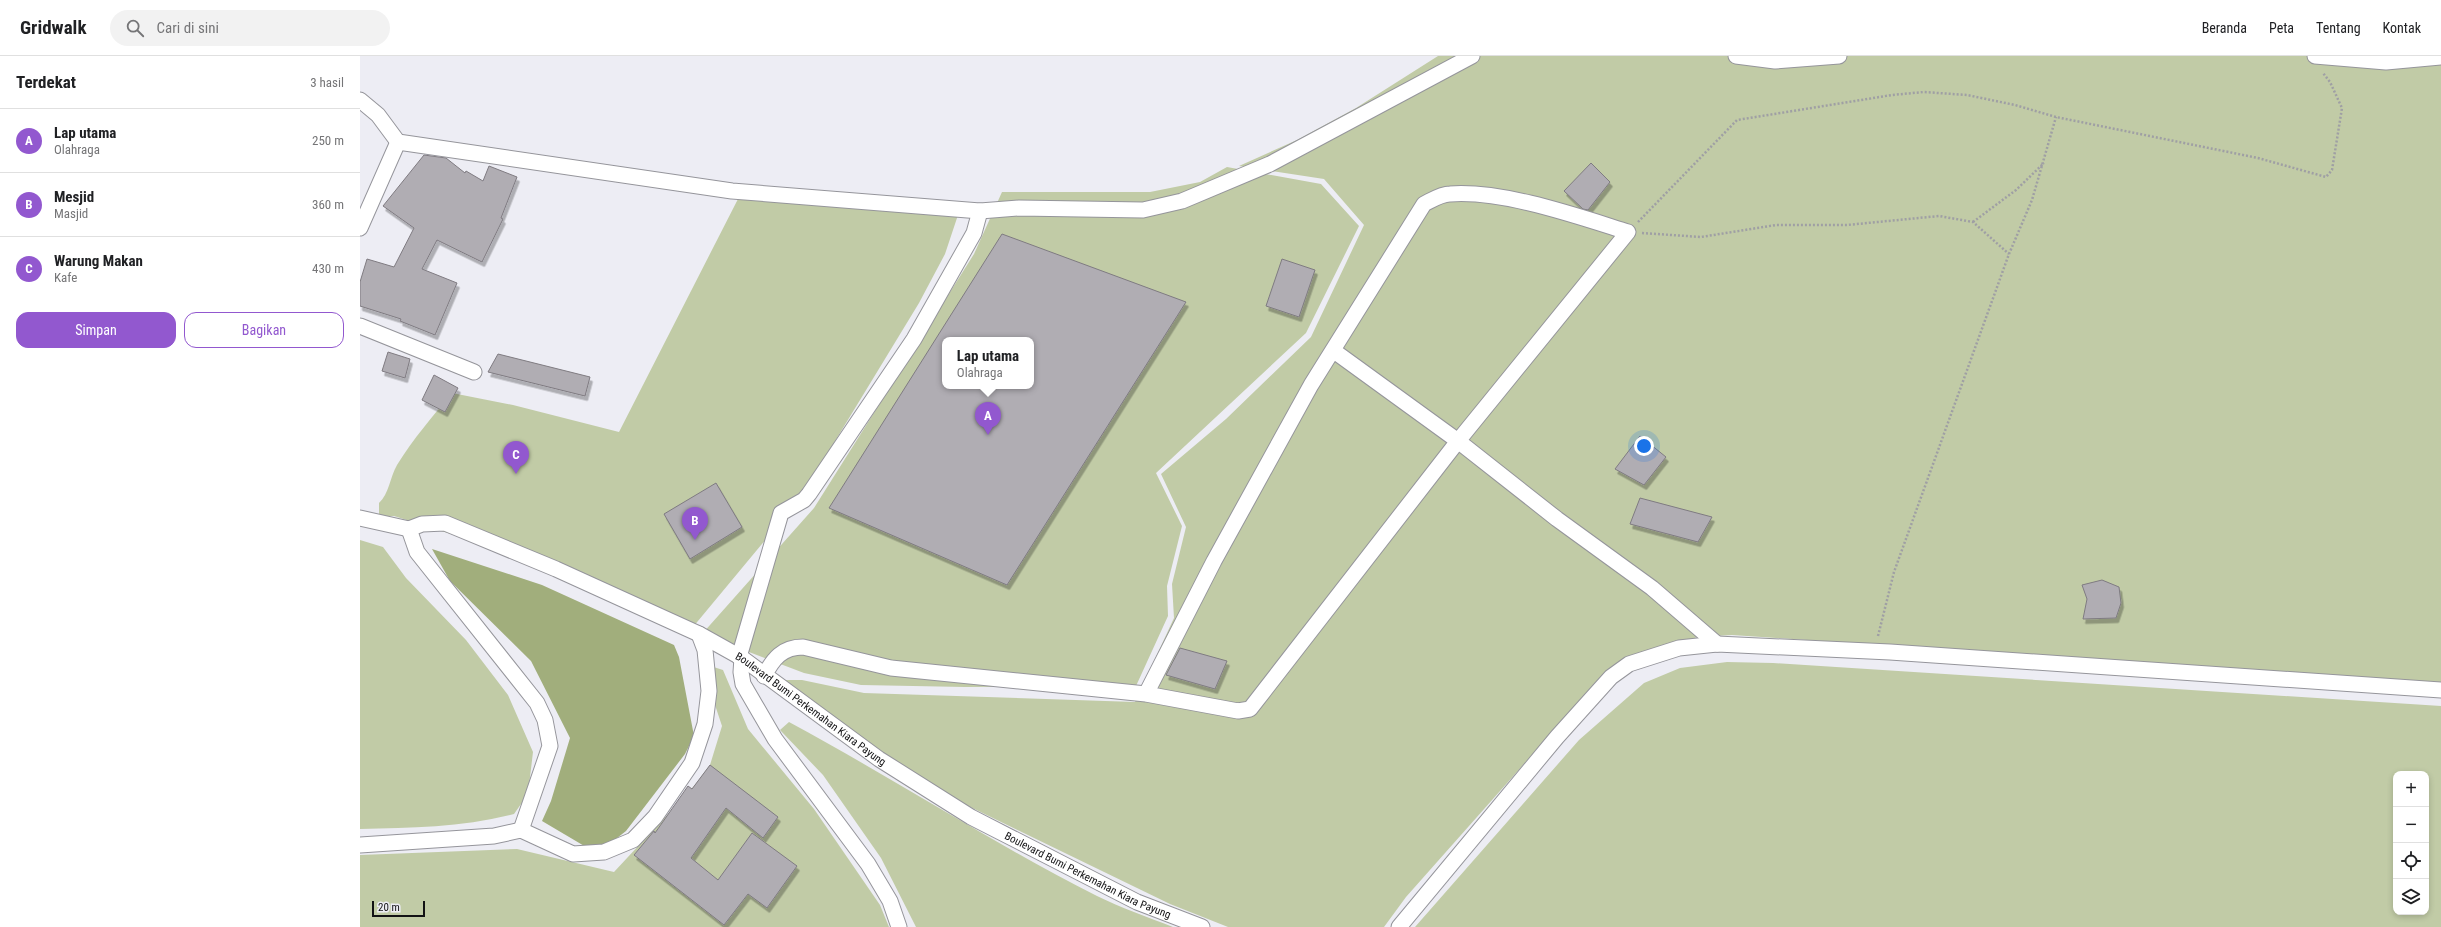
<!DOCTYPE html>
<html lang="id">
<head>
<meta charset="utf-8">
<style>
  :root { --surface:#fff; --page:#f2f2f2; --text:#202124; --muted:#757577; --line:#e0e0e0; --accent:#9258cf }
  body { margin:0; font-family:"Roboto Condensed",sans-serif; background:var(--page); color:var(--text) }
  .controls { position:absolute; right:12px; bottom:12px; display:grid; overflow:hidden; border-radius:8px; box-shadow:0 2px 6px #0003 }
  .controls button { width:36px; height:36px; display:grid; place-items:center; padding:0; border:0; border-bottom:1px solid var(--line); background:var(--surface); color:var(--text); font:20px sans-serif }
  .scale { position:absolute; left:12px; bottom:10px; width:53px; box-sizing:border-box; padding-left:4px; border:2px solid #121214; border-top:0; font-size:11px; line-height:14px; white-space:nowrap; color:#121214; -webkit-text-stroke:3px #ededf4; paint-order:stroke }
  .you { position:absolute; left:1284px; top:390px; width:14px; height:14px; margin:-10px; border:3px solid #fff; border-radius:50%; background:#1a73e8; box-shadow:0 0 0 6px #1a73e833 }
  .badge { display:grid; place-items:center; width:26px; height:26px; border-radius:50%; background:var(--accent); color:#fff; font-size:13px; font-weight:700 }
  .pin { position:absolute; translate:-50% -33px; filter:drop-shadow(0 1px 2px #0008) }
  .pin::after { content:''; position:absolute; top:21px; width:14px; height:12px; background:inherit; clip-path:polygon(0 0,100% 0,50% 100%) }
  .popup { position:absolute; left:582px; top:281px; width:92px; height:52px; box-sizing:border-box; display:grid; place-content:center; border-radius:8px; background:var(--surface); filter:drop-shadow(0 1px 3px #0005); font-size:13px; white-space:nowrap; color:var(--muted) }
  .popup b { font-size:15px; color:var(--text) }
  .popup::after { content:''; position:absolute; left:50%; top:100%; margin-left:-8px; border:8px solid transparent; border-top-color:var(--surface) }
  .list { margin:0; padding:0; list-style:none }
  h2 { display:flex; justify-content:space-between; align-items:center; height:52px; margin:0; padding:0 16px; font-size:17px }
  h2 small { font-size:13px; font-weight:400; color:var(--muted) }
  .list li { display:grid; grid-template-columns:26px 1fr auto; gap:12px; align-items:center; box-sizing:border-box; height:64px; padding:0 16px; border-top:1px solid var(--line) }
  .list b { display:block; font-size:15px; white-space:nowrap }
  .list p { margin:0; font-size:13px; white-space:nowrap; color:var(--muted) }
  .list em { font-size:13px; font-style:normal; color:var(--muted) }
  .actions { display:flex; gap:8px; padding:12px 16px }
  .actions a { flex:1; padding:9px 0; border:1px solid var(--accent); border-radius:12px; text-align:center; font-size:14px; color:var(--accent) }
  .actions .main { background:var(--accent); color:#fff }
  .icon { flex:none; width:22px; height:22px; fill:none; stroke:currentColor; stroke-width:2; stroke-linecap:round; stroke-linejoin:round }
  .map { position:relative; flex:none; width:2081px; height:871px; overflow:hidden }
  header { display:flex; align-items:center; gap:24px; box-sizing:border-box; height:56px; padding:0 20px; background:var(--surface); border-bottom:1px solid var(--line) }
  header strong { font-size:19px }
  nav { display:flex; gap:22px; margin-inline-start:auto; font-size:14px }
  .search { width:280px; height:36px; background:var(--page); display:flex; align-items:center; gap:10px; box-sizing:border-box; padding:0 14px; border-radius:22px; color:var(--muted); font-size:15px }
  main { display:flex }
  aside { flex:1; background:var(--surface) }
  .map>svg:first-child { display:block }
  .green { fill:#c1cba6; fill-rule:evenodd }
  .forest { fill:#a1ae7c }
  .building { fill:#b0adb3; stroke:#7f7b81; fill-rule:evenodd; filter:url(#shadow) }
  .lines { fill:none; stroke-linecap:round; stroke-linejoin:round }
  .minor-casing { stroke:#95959b; stroke-width:17 }
  .path { stroke:#9f9fa4; stroke-width:2.5; stroke-dasharray:2 2; stroke-linecap:butt }
  .minor { stroke:#fff; stroke-width:15 }
  .labels { text-anchor:middle; stroke-width:3; stroke-linejoin:round; paint-order:stroke }
  .street-label { font-size:11px; fill:#121214; stroke:#ededf4 }
</style>
</head>
<body>
<header>
<strong>Gridwalk</strong>
<div class="search"><svg class="icon" aria-label="search" viewBox="0 0 24 24"><circle cx="10" cy="10" r="6"/><path d="M15 15l6 6"/></svg>Cari di sini</div>
<nav><a>Beranda</a><a>Peta</a><a>Tentang</a><a>Kontak</a></nav>
</header>
<main>
<aside>
<h2>Terdekat<small>3 hasil</small></h2>
<ul class="list">
<li><span class="badge">A</span><div><b>Lap utama</b><p>Olahraga</p></div><em>250 m</em></li>
<li><span class="badge">B</span><div><b>Mesjid</b><p>Masjid</p></div><em>360 m</em></li>
<li><span class="badge">C</span><div><b>Warung Makan</b><p>Kafe</p></div><em>430 m</em></li>
</ul>
<div class="actions"><a class="main">Simpan</a><a>Bagikan</a></div>
</aside>
<div class="map">
<svg width="2081" height="871" viewBox="0 0 2081 871">
  <defs>
    <filter id="shadow"><feDropShadow dx="2.5" dy="4.5" stdDeviation="0" flood-color="#0004"/></filter>
  </defs>
  <rect width="100%" height="100%" fill="#ededf4"/>
  <g class="green">
    <path d="M 1078,0 L 2081,0 L 2081,627 L 1372,579 L 1337,581 L 1262,616 L 1211,655 L 1046,841 L 1024,871 L 868,871 L 810,848 L 600,746 L 421,633 L 423,624 L 442,624 L 504,637 L 775,646 L 814,562 L 812,528 L 826,471 L 801,418 L 866,363 L 951,281 L 1004,169 L 964,123 L 879,110 L 937,84 L 996,52 Z"/>
    <path d="M 867,111 L 961,128 L 999,170 L 946,277 L 796,417 L 822,470 L 807,530 L 808,560 L 776,630 L 605,631 L 501,629 L 444,617 L 342,578 L 454,452 L 614,198 L 642,136 L 790,136 L 840,126 ZM 585,284 L 671,284 L 671,330 L 585,330 Z"/>
    <path d="M 378,143 L 598,159 L 585,198 L 559,247 L 441,441 L 328,577 L 151,497 L 34,460 L 19,461 L 19,447 C 29,438 30,421 37,409 C 53,383 73,360 92,337 L 153,349 L 259,376 Z"/>
    <path d="M 0,484 L 23,491 L 46,522 L 106,584 L 148,639 L 173,696 L 168,738 L 154,758 C 104,771 52,772 0,773 Z"/>
    <path d="M 1367,606 L 1413,607 L 2081,650 L 2081,871 L 1055,871 L 1219,684 L 1284,627 L 1320,612 ZM 2036,718 L 2066,718 L 2066,856 L 2036,856 Z"/>
    <path d="M 341,607 L 363,614 L 388,673 L 454,753 L 520,849 L 529,871 L 0,871 L 0,799 L 157,793 L 254,816 L 335,729 L 350,709 L 362,670 Z"/>
    <path d="M 429,666 C 533,722 632,787 737,840 C 761,852 788,861 813,871 L 556,871 L 521,802 L 463,719 L 420,674 Z"/>
  </g>
  <path class="forest" d="M 72,493 L 182,529 L 314,589 L 319,601 L 334,680 L 325,698 L 266,775 L 243,793 L 226,791 L 182,765 L 191,745 L 210,682 L 171,605 L 90,525 Z"/>
  <g class="building">
    <path d="M 64,99 L 86,102 L 105,117 L 106,115 L 123,125 L 129,110 L 157,121 L 141,162 L 143,163 L 122,206 L 77,184 L 62,213 L 97,227 L 75,279 L 40,265 L 41,263 L 0,250 L 0,226 L 7,203 L 34,211 L 54,172 L 23,150 Z"/>
    <path d="M 1231,107 L 1250,126 L 1228,154 L 1223,153 L 1204,135 Z"/>
    <path d="M 642,178 L 826,246 L 647,529 L 469,452 ZM 585,284 L 671,284 L 671,330 L 585,330 Z"/>
    <path d="M 922,203 L 955,214 L 939,261 L 906,250 Z"/>
    <path d="M 28,296 L 50,303 L 45,322 L 22,315 Z"/>
    <path d="M 138,298 L 230,321 L 225,340 L 128,316 Z"/>
    <path d="M 74,319 L 98,332 L 85,356 L 62,344 Z"/>
    <path d="M 1280,380 L 1306,401 L 1284,429 L 1255,413 Z"/>
    <path d="M 356,427 L 382,471 L 330,503 L 304,458 Z"/>
    <path d="M 1280,442 L 1352,461 L 1338,486 L 1270,468 Z"/>
    <path d="M 1742,524 L 1759,531 L 1761,547 L 1756,562 L 1723,563 L 1727,543 L 1722,529 Z"/>
    <path d="M 820,592 L 867,605 L 855,633 L 806,619 Z"/>
    <path d="M 350,709 L 418,761 L 403,782 L 366,752 L 331,802 L 358,824 L 392,777 L 437,810 L 407,852 L 388,838 L 364,869 L 274,799 L 294,775 L 295,777 L 328,730 L 332,733 Z"/>
  </g>
  <g class="lines">
    <g class="minor-casing">
      <g id="minor">
        <path d="M 1376,0 L 1415,5 L 1479,0"/>
        <path d="M 1955,0 L 2026,6 L 2081,1"/>
        <path d="M 0,44 L 18,59 L 38,86 L 372,135 L 620,155 L 659,152 L 783,154 L 822,145 L 910,108 L 1112,0"/>
        <path d="M 0,172 L 38,86"/>
        <path d="M 0,270 L 114,316"/>
        <path d="M 974,295 L 1098,385 L 1197,463 L 1292,532 L 1357,588"/>
        <path d="M 0,462 L 49,473"/>
        <path id="s1" d="M 49,473 L 62,468 L 85,467 L 196,513 L 339,578 L 382,602 L 519,703 L 611,761 L 777,846 L 842,871"/>
        <path d="M 49,473 L 57,496 L 177,647 L 185,664 L 190,690 L 161,774"/>
        <path d="M 379,601 L 421,457 L 444,444 L 449,438 L 554,283 L 614,177 L 620,155"/>
        <path d="M 382,602 L 381,616 L 383,628 L 415,683 L 508,808 L 530,845 L 539,871"/>
        <path d="M 404,620 C 413,603 422,591 443,591 L 531,612 L 786,638 L 878,655 L 890,653 L 1098,385 L 1268,176 C 1217,160 1143,134 1090,138 C 1081,138 1072,144 1064,148 L 951,329 L 854,505 L 786,638"/>
        <path d="M 0,789 L 134,780 L 161,774 L 213,798 L 244,796 L 273,784 L 295,761 L 332,707 L 345,668 L 349,635 L 345,594 L 339,578"/>
        <path d="M 1039,871 L 1197,681 L 1251,621 L 1269,608 L 1319,592 L 1357,588 L 1530,596 L 2081,634"/>
      </g>
    </g>
    <g class="path">
      <path d="M 1278,166 L 1377,64 L 1532,39 L 1564,36 L 1607,39 L 1655,49 L 1696,61 L 1898,102 L 1966,121 L 1972,114 L 1982,52 L 1970,26 L 1963,17"/>
      <path d="M 1613,166 L 1656,134 L 1684,107"/>
      <path d="M 1282,177 L 1341,181 L 1416,169 L 1487,169 L 1579,160 L 1613,166 L 1649,198"/>
      <path d="M 1518,580 L 1534,516 L 1649,198 L 1672,144 L 1696,61"/>
    </g>
    <use href="#minor" class="minor"/>
  </g>
  <g class="labels">
    <g class="street-label">
      <text dy="4" stroke="none"><textPath href="#s1" startOffset="449">Boulevard Bumi Perkemahan Kiara Payung</textPath></text>
      <text dy="4" stroke="none"><textPath href="#s1" startOffset="773">Boulevard Bumi Perkemahan Kiara Payung</textPath></text>
    </g>
  </g>
</svg>
<div class="controls">
<button>+</button>
<button>−</button>
<button><svg class="icon" aria-label="locate" viewBox="0 0 24 24"><circle cx="12" cy="12" r="6"/><path d="M12 2v4M12 18v4M2 12h4M18 12h4"/></svg></button>
<button><svg class="icon" aria-label="layers" viewBox="0 0 24 24"><path d="M12 4l9 5-9 5-9-5zM3 14l9 5 9-5"/></svg></button>
</div>
<div class="scale">20 m</div>
<div class="you"></div>
<div class="pin badge" style="left:628px;top:379px">A</div>
<div class="popup"><b>Lap utama</b>Olahraga</div>
<div class="pin badge" style="left:335px;top:484px">B</div>
<div class="pin badge" style="left:156px;top:418px">C</div>
</div>
</main>
</body>
</html>
